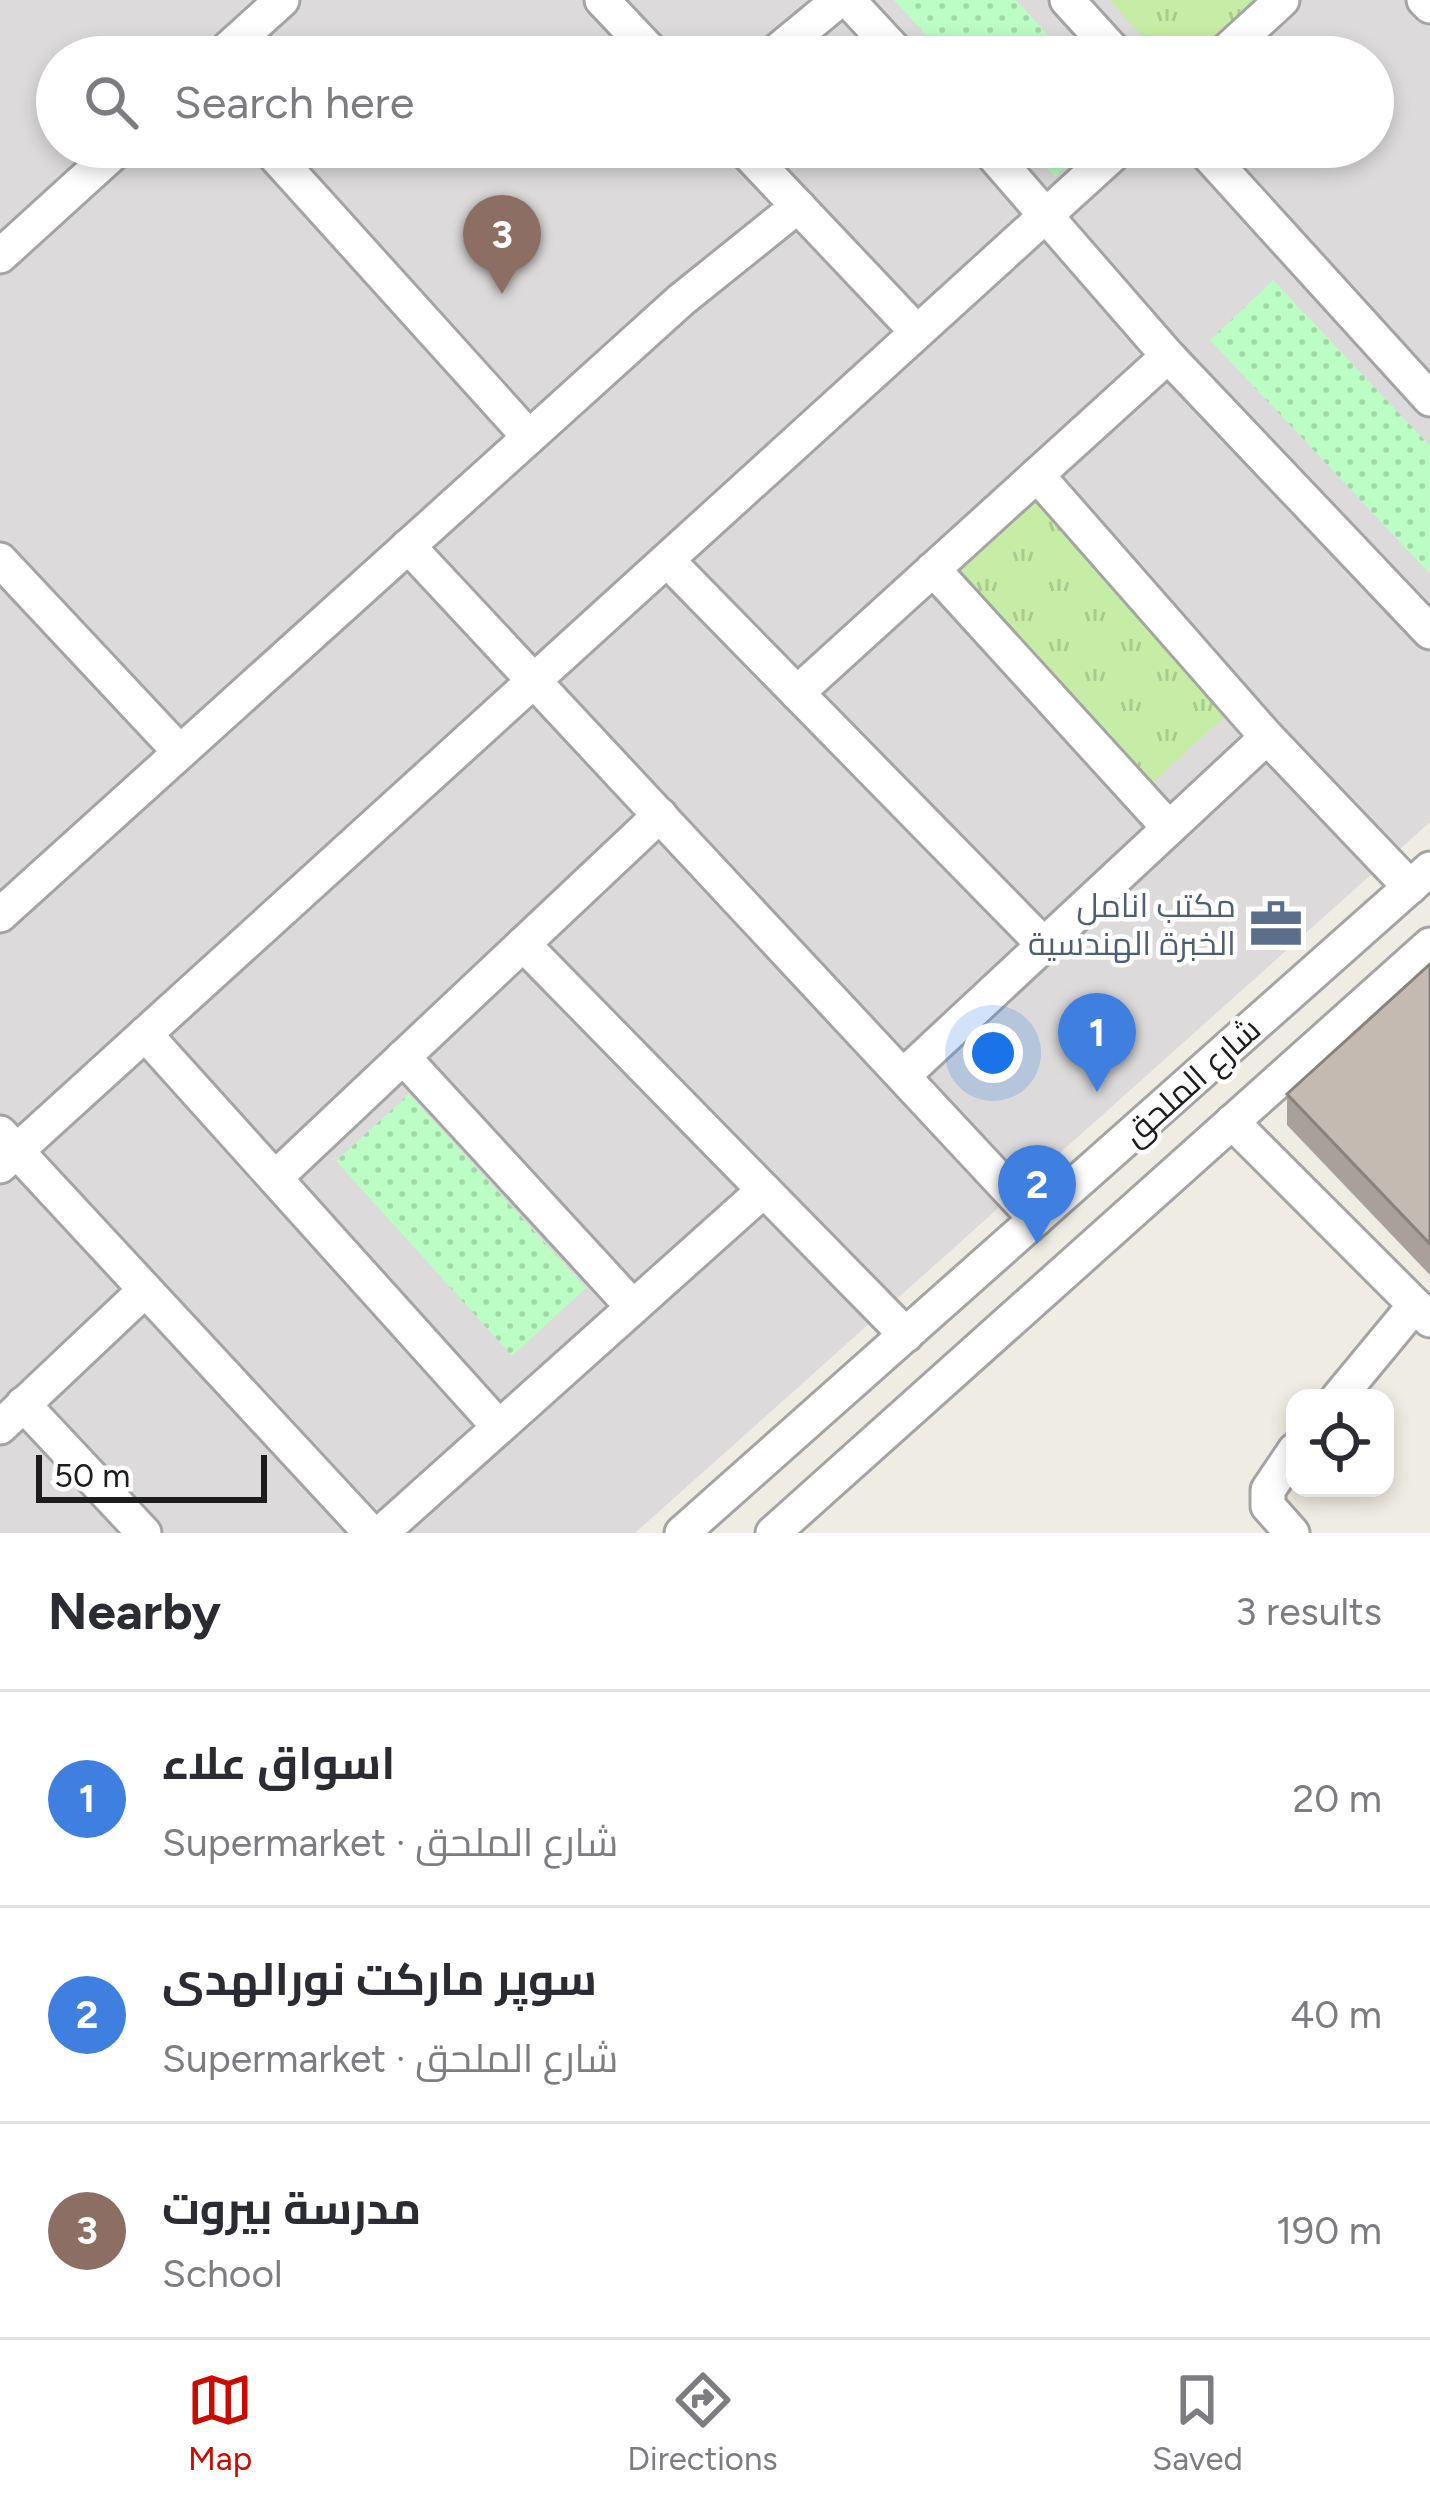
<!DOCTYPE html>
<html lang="en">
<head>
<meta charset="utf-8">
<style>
  :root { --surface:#fff; --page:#f2f2f3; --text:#2b2b33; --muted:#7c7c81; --line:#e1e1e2; --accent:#cb0a00 }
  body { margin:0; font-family:Figtree,Cairo,sans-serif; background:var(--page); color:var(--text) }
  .controls { position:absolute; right:36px; bottom:36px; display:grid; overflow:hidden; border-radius:24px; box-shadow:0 6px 18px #0003 }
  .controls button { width:108px; height:108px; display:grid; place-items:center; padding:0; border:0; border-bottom:3px solid var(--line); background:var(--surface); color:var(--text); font:60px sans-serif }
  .scale { position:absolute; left:36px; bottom:30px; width:231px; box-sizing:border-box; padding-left:12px; border:6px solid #1d1d1d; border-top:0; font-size:33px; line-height:42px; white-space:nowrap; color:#1d1d1d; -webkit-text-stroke:9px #fff; paint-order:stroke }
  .you { position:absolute; left:993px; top:1053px; width:42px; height:42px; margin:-30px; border:9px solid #fff; border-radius:50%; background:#1a73e8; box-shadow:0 0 0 18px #1a73e833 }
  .badge { display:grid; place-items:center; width:78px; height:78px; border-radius:50%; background:var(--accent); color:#fff; font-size:39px; font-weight:700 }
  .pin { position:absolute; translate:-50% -99px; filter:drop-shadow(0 3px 6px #0008) }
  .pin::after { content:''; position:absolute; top:63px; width:42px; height:36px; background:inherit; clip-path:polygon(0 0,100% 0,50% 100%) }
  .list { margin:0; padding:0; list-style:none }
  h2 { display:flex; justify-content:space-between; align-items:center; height:156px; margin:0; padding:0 48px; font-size:51px }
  h2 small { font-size:39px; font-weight:400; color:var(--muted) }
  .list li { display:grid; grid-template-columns:78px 1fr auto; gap:36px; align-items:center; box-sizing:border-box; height:216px; padding:0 48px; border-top:3px solid var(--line) }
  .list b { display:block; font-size:45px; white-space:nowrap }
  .list p { margin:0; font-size:39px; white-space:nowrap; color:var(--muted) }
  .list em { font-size:39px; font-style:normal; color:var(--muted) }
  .icon { flex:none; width:66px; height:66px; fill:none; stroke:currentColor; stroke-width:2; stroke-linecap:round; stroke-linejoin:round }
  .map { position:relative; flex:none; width:1430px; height:1533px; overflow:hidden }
  .search { position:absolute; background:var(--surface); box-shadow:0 6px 18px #0003; left:36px; right:36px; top:36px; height:132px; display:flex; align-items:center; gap:30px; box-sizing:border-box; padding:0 42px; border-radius:66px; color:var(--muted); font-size:45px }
  .sheet { height:804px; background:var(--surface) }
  nav { display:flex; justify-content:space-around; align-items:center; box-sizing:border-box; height:168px; border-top:3px solid var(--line); background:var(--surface); font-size:33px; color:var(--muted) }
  nav a { display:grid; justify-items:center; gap:6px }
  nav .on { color:var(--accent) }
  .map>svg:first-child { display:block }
  .residential { fill:#dcdada; fill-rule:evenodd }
  .grass { fill:url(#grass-tufts) }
  .park { fill:url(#park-dots) }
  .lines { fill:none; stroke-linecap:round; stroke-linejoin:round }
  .minor-casing { stroke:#a4a4a4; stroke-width:39 }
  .minor { stroke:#fff; stroke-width:33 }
  .wall { fill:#a9a099 }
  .building { fill:#c4bab2; stroke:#89827d; stroke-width:3 }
  .labels { text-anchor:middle; stroke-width:9; stroke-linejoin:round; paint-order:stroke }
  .service-label { font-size:33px; fill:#4e5e75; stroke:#fff; text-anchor:end }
  .street-label { font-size:33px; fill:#1d1d1d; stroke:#fff }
</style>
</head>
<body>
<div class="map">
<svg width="1430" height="1533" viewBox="0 0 1430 1533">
  <defs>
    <pattern id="grass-tufts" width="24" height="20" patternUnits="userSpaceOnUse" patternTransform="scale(3)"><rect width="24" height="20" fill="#c5eda5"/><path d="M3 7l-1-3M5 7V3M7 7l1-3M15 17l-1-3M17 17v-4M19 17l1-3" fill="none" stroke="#a9cb8e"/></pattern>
    <pattern id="park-dots" width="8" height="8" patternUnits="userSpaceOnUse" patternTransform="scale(3)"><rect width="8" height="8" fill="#bcfcc5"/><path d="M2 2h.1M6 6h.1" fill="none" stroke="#a1d8a9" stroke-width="1.8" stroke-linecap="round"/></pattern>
  </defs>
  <rect width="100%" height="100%" fill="#efece3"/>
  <path class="residential" d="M 0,0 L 1430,0 L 1430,822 L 635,1533 L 0,1533 ZM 57,57 L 1373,57 L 1373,147 L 57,147 Z"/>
  <g class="grass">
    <path d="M 1109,0 L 1257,0 L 1196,57 L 1162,57 Z"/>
    <path d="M 1033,498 L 1228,713 L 1150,785 L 954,569 Z"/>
  </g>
  <g class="park">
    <path d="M 894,0 L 1016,0 L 1068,57 L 946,57 Z"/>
    <path d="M 1028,147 L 1088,147 L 1055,177 Z"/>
    <path d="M 1273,280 L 1430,446 L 1430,574 L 1210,340 Z"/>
    <path d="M 409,1094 L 586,1288 L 512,1356 L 336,1161 Z"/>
  </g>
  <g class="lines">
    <g class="minor-casing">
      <g id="minor">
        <path d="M 602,0 L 656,57"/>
        <path d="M 848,0 L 901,57"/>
        <path d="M 1067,0 L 1119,57"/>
        <path d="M 1424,0 L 1430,6"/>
        <path d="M 219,57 L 282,0"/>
        <path d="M 770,57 L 839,0"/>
        <path d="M 1220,57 L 1282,0"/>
        <path d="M 267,147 L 529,437"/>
        <path d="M 742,147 L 917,332"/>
        <path d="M 986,147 L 1168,356 L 1430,632"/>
        <path d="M 1201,147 L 1430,399"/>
        <path d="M 0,256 L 120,147"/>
        <path d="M 1037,475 L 1267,737 L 1410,887"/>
        <path d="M 408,546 L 1036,1219"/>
        <path d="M 0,560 L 180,752"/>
        <path d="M 667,560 L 1044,945"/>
        <path d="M 933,569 L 1169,828"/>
        <path d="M 797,693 L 1168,356"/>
        <path d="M 0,915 L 681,300 L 798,206"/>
        <path d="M 523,944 L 906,1335"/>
        <path d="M 145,1034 L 499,1427"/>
        <path d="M 403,1057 L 633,1307"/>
        <path d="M 903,1076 L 1267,737"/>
        <path d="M 1232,1122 L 1430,1320"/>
        <path d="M 0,1133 L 371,1533"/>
        <path d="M 0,1166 L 1121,147"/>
        <path d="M 275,1178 L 660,815"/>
        <path d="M 1338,1398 L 1415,1305"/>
        <path d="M 23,1404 L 144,1533"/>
        <path d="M 0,1427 L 144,1291"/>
        <path d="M 381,1533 L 764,1190"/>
        <path d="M 682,1533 L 1430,869"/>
        <path d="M 773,1533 L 1430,945"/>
        <path d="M 1292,1533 L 1268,1506 L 1268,1490 L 1295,1450"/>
      </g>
    </g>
    <use href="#minor" class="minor"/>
  </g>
  <path class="wall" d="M 1430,964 L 1430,1275 L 1287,1125 L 1287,1094 Z"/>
  <path class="building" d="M 1430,964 L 1430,1244 L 1287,1094 Z"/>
  <defs>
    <g id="office-bare" transform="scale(4.14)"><path d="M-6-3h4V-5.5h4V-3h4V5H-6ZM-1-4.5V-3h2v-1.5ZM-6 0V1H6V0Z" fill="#5c6f8a" stroke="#fff" stroke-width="2.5" paint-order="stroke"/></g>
  </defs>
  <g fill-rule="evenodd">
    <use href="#office-bare" x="1276" y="924"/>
  </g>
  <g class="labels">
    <g class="service-label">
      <text x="1236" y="917">مكتب انامل<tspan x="1236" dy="38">الخبرة الهندسية</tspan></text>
    </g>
    <g class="street-label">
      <text transform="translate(1191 1081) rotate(-42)" y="12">شارع الملحق</text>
    </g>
  </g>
</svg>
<div class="controls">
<button><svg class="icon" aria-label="locate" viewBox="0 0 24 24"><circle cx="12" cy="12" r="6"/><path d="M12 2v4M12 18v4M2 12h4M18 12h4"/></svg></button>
</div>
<div class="scale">50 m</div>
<div class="you"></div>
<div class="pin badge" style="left:1097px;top:1092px;background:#3f7fe0">1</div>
<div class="pin badge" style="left:1037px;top:1244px;background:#3f7fe0">2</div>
<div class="pin badge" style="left:502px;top:294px;background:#8d6e63">3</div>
<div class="search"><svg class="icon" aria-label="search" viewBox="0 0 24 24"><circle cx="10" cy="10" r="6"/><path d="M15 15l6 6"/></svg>Search here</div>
</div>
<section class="sheet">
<h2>Nearby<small>3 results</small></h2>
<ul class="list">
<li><span class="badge" style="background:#3f7fe0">1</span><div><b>اسواق علاء</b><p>Supermarket · شارع الملحق</p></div><em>20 m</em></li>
<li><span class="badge" style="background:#3f7fe0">2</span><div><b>سوپر مارکت نورالهدی</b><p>Supermarket · شارع الملحق</p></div><em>40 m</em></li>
<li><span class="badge" style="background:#8d6e63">3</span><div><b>مدرسة بيروت</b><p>School</p></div><em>190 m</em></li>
</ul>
</section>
<nav>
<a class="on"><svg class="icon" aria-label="map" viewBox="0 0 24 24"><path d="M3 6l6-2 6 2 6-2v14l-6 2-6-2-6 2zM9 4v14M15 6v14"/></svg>Map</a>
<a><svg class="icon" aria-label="directions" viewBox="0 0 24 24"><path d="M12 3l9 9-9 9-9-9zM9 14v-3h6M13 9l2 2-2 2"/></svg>Directions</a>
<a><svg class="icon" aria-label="saved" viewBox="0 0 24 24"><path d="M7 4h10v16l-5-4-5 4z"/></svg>Saved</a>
</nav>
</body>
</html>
